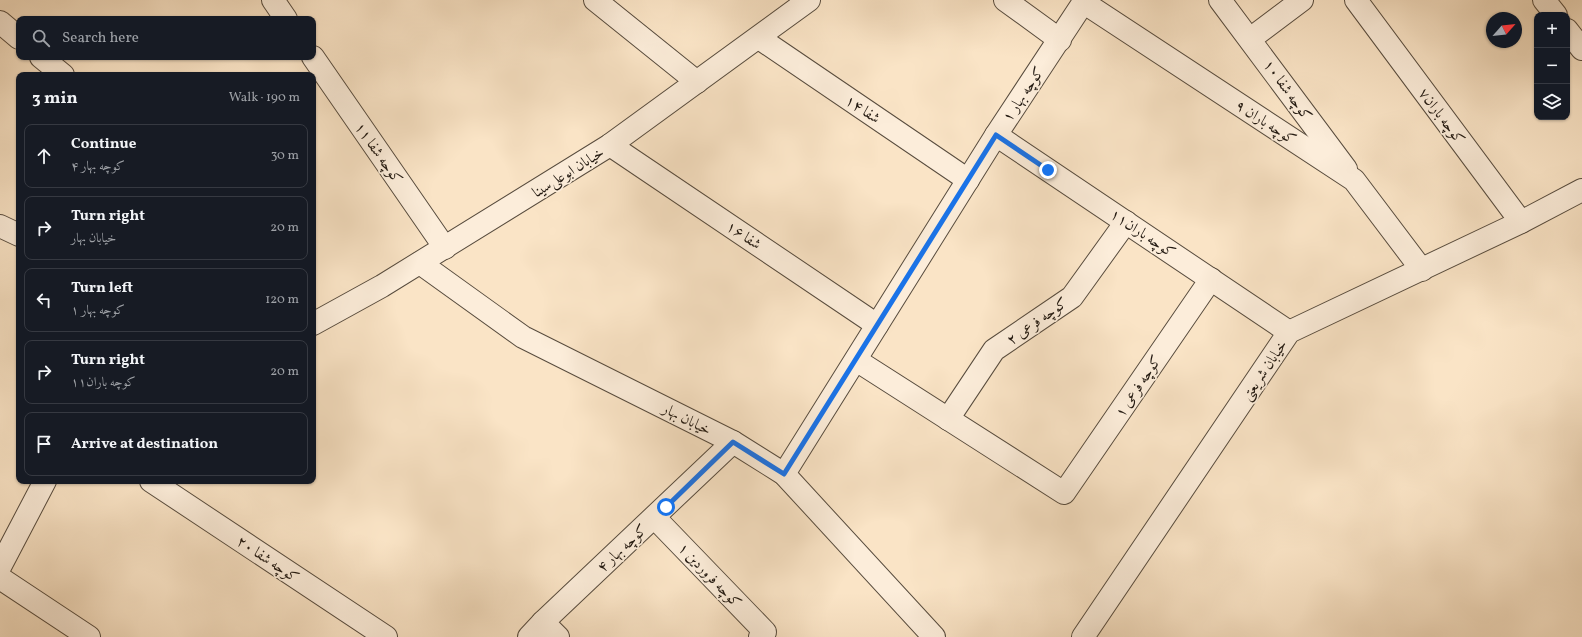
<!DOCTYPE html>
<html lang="en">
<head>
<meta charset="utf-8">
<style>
  :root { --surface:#171b24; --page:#242831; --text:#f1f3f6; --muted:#9ea1a6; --line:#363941 }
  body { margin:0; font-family:Vollkorn,Amiri,serif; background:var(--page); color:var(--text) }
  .controls { position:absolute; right:12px; top:12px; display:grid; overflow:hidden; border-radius:8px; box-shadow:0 1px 3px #0004 }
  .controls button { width:36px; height:36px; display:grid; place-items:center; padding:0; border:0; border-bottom:1px solid var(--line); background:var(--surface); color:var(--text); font:20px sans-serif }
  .compass { position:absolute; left:1486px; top:12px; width:36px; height:36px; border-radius:50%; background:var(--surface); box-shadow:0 1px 3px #0004; rotate:63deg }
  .stop { position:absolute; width:12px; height:12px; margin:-9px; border:3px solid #1a73e8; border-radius:50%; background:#fff }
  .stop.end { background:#1a73e8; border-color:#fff; box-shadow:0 1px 4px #0008 }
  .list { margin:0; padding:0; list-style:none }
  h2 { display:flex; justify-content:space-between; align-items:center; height:52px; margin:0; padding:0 16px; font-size:17px }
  h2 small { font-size:13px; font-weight:400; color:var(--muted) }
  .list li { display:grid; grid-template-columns:26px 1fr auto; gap:12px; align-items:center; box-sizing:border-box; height:64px; margin:0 8px 8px; padding:0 8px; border:1px solid var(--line); border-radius:8px }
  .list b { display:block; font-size:15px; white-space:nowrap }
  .list p { margin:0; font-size:13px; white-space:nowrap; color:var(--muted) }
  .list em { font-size:13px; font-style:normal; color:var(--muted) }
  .icon { flex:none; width:22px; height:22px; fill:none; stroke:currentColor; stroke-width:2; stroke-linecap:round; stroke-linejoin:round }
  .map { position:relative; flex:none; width:1582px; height:637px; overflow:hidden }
  .search { position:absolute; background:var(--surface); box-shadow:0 1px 3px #0004; left:16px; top:16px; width:300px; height:44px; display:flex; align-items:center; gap:10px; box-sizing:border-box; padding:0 14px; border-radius:8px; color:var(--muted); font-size:15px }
  .panel { position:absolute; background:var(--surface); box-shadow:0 1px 3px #0004; left:16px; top:72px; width:300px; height:412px; border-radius:8px }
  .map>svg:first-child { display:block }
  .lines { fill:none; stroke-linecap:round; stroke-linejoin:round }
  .minor-casing { stroke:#584c3e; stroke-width:24 }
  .minor { stroke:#fcedda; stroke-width:22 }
  .route { stroke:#1a73e8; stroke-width:5 }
  .labels { text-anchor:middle; stroke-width:3.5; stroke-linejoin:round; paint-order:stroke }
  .street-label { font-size:15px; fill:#221911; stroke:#fcedda }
</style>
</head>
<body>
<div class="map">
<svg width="1582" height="637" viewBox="0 0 1582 637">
  <rect width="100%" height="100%" fill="#fae4c6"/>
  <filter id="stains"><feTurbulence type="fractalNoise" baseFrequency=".005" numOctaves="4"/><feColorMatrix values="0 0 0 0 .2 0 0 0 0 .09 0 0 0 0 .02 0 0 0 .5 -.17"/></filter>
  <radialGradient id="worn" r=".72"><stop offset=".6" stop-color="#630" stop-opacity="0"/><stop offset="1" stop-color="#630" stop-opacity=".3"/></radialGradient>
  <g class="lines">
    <g class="minor-casing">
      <g id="minor">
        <path d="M 273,0 L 286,19"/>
        <path d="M 595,0 L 697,82"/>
        <path d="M 1005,0 L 1060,40"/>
        <path d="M 1220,0 L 1346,169"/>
        <path d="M 1356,0 L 1521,222"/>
        <path d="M 1544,0 L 1556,15"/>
        <path d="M 1083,2 L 1354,180 L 1422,270"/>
        <path d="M 0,22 L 19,38"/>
        <path d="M 1567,30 L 1582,49"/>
        <path d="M 759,38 L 968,180"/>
        <path d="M 1250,39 L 1302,0"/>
        <path d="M 41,57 L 63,75"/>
        <path d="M 313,57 L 445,248"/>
        <path d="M 996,135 L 1289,332"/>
        <path d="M 610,145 L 877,325"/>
        <path d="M 0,226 L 19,235"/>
        <path d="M 420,263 L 523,337 L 733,442 L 784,474 L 934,637"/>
        <path d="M 313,324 L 382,286 L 610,145 L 809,0"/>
        <path d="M 856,360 L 1064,493 L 1211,279"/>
        <path d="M 948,419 L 994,350 L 1072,297 L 1126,222"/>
        <path d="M 784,474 L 996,135 L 1085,0"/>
        <path d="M 151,481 L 386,637"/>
        <path d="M 655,518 L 765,632 L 760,637"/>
        <path d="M 0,567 L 45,481"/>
        <path d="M 0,578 L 89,637"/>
        <path d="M 543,622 L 558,637"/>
        <path d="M 529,637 L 543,622 L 733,442"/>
        <path d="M 1083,637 L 1289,332 L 1521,222 L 1582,190"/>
      </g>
    </g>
    <use href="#minor" class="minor"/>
  </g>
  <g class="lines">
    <path class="route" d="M 666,507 L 733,442 L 784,474 L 996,135 L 1048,170"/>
  </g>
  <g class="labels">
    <g class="street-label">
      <text transform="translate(1288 90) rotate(54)" y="5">کوچه شفا ۱۰</text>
      <text transform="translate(1023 94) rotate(-56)" y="5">کوچه بهار ۱</text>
      <text transform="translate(863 109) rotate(34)" y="5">شفا ۱۴</text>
      <text transform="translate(1442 116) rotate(53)" y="5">کوچه باران۷</text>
      <text transform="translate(1266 122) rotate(33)" y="5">کوچه باران ۹</text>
      <text transform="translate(379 153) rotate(55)" y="5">کوچه شفا ۱۱</text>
      <text transform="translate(568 172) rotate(-32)" y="5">خیابان ابوعلی‌سینا</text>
      <text transform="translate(1143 233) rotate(34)" y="5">کوچه باران۱۱</text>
      <text transform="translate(744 235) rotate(34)" y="5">شفا ۱۶</text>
      <text transform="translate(1037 321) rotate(-35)" y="5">کوچه فرعی ۲</text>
      <text transform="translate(1264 370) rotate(-56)" y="5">خیابان شریعتی</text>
      <text transform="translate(1138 386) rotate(-56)" y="5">کوچه فرعی ۱</text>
      <text transform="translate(687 419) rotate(27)" y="5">خیابان بهار</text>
      <text transform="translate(622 548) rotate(-43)" y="5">کوچه بهار ۴</text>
      <text transform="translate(268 559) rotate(34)" y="5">کوچه شفا ۲۰</text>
      <text transform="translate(710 575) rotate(46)" y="5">کوچه فروردین ۱</text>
    </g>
  </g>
  <rect width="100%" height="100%" filter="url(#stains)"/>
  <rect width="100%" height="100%" fill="url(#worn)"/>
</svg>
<div class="controls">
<button>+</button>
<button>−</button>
<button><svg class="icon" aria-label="layers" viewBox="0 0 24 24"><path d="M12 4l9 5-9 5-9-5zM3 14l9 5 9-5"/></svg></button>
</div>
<svg class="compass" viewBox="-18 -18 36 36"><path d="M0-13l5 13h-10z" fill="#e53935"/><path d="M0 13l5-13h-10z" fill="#9ea1a6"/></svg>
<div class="stop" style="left:666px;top:507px"></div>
<div class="stop end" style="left:1048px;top:170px"></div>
<div class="search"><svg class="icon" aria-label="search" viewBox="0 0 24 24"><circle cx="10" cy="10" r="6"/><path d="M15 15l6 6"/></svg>Search here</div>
<section class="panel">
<h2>3 min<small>Walk · 190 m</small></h2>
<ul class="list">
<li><svg class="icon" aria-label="ahead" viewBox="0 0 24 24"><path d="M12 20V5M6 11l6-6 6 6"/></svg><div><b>Continue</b><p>کوچه بهار ۴</p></div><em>30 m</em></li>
<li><svg class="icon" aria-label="right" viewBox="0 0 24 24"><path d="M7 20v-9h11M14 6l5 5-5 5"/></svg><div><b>Turn right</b><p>خیابان بهار</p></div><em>20 m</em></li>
<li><svg class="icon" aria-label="left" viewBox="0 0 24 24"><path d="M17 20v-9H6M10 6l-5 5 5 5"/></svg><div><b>Turn left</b><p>کوچه بهار ۱</p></div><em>120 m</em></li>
<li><svg class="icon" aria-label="right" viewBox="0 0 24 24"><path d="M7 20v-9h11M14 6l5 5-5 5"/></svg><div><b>Turn right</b><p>کوچه باران۱۱</p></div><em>20 m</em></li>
<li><svg class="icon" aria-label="arrive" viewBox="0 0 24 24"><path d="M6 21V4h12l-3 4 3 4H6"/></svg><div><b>Arrive at destination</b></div></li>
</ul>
</section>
</div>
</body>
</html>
